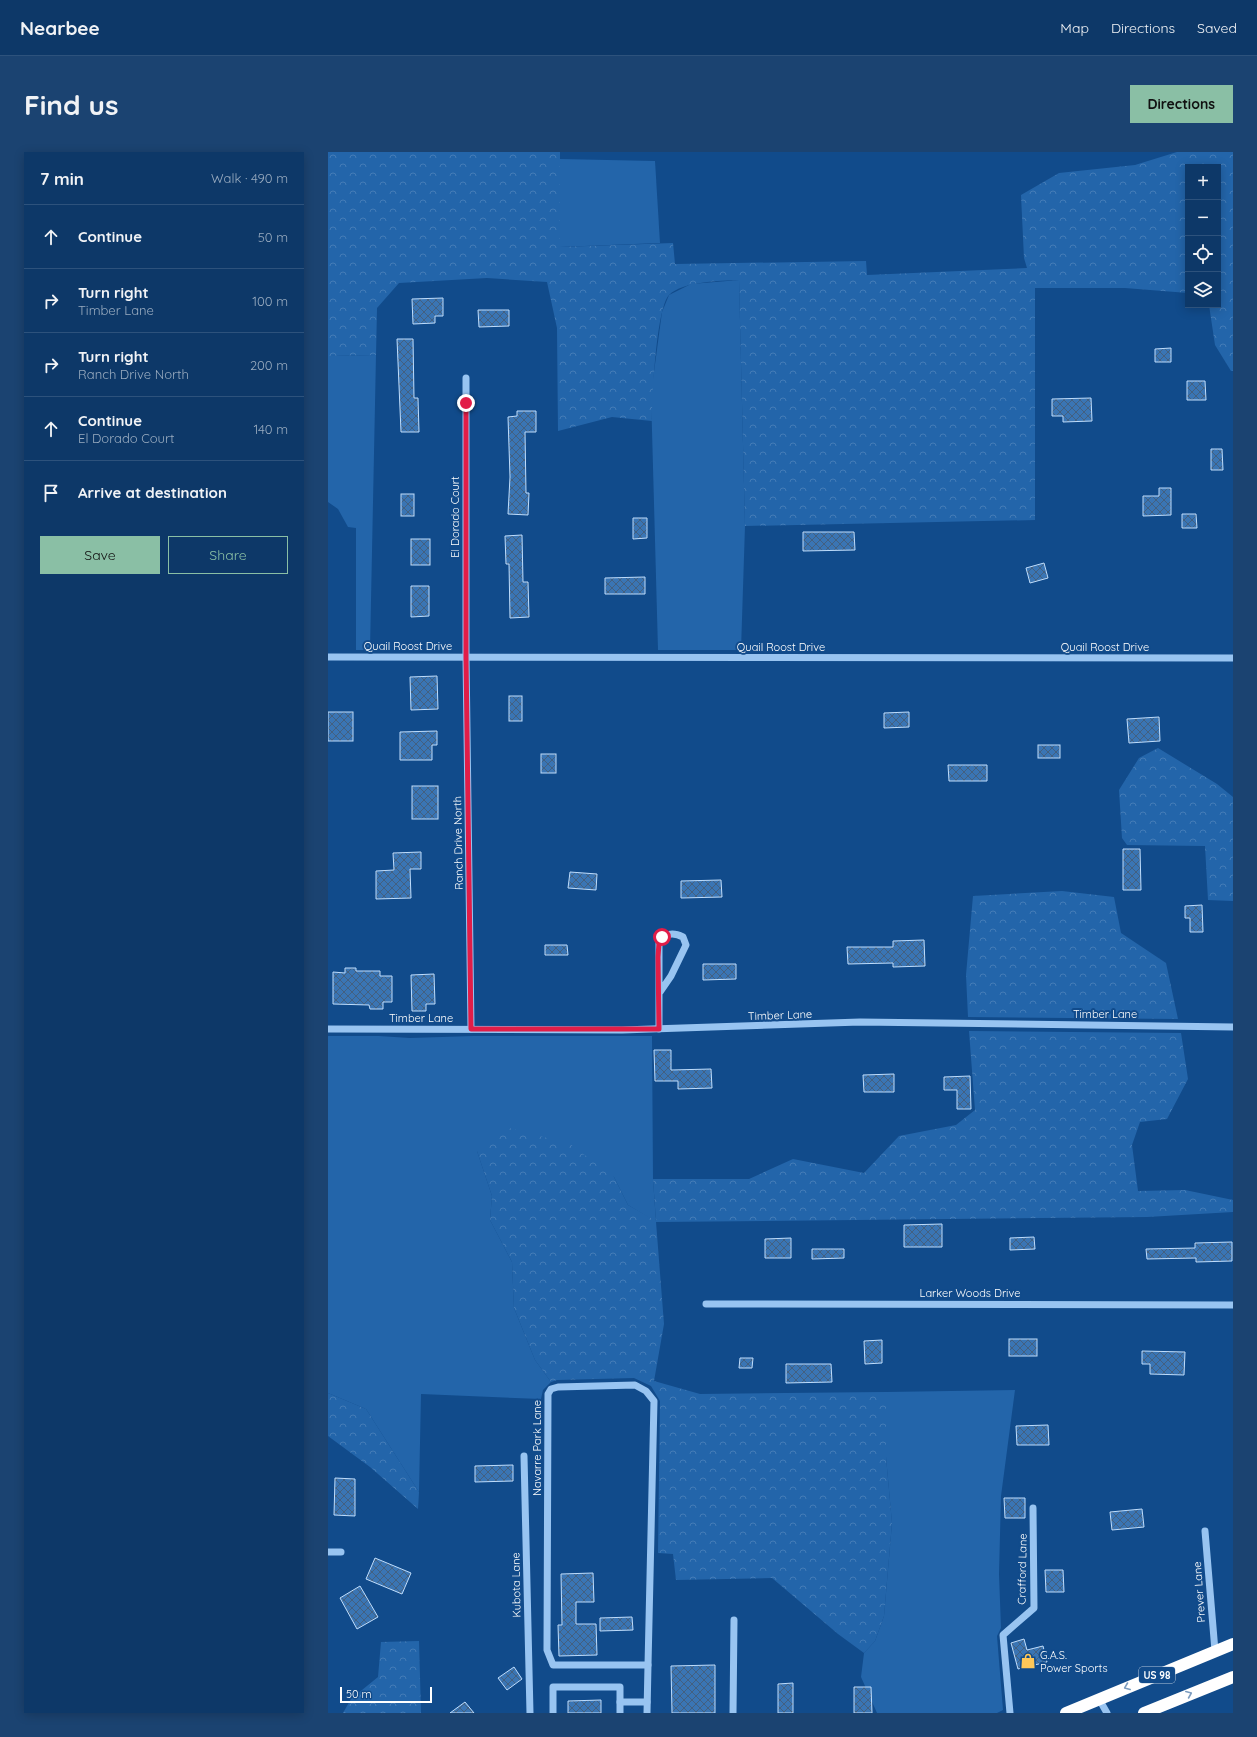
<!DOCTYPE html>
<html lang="en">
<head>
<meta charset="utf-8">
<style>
  :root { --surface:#0d3868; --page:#1b4371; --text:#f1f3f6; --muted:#9aacc0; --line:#2d527c; --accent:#8abfa5 }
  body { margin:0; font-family:Quicksand,sans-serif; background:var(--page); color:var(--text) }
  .controls { position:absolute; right:12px; top:12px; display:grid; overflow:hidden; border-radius:0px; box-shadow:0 2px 10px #0003 }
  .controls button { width:36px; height:36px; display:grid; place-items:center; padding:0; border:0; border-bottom:1px solid var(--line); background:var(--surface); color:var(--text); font:20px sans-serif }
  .scale { position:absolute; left:12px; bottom:10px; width:92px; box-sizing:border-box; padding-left:4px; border:2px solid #fff; border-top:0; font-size:11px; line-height:14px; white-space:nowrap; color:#fff; -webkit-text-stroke:3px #114b8b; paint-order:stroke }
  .stop { position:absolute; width:12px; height:12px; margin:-9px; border:3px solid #e11d48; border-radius:50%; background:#fff }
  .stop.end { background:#e11d48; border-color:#fff; box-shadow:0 1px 4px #0008 }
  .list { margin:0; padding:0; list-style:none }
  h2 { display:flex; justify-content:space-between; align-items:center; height:52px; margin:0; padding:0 16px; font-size:17px }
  h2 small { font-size:13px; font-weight:400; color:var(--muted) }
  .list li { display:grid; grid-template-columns:26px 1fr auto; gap:12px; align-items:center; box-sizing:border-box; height:64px; padding:0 16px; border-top:1px solid var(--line) }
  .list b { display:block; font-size:15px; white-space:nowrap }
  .list p { margin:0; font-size:13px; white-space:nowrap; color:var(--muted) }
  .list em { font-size:13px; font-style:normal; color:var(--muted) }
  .actions { display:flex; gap:8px; padding:12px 16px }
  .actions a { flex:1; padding:9px 0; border:1px solid var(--accent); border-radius:0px; text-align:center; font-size:14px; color:var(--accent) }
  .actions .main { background:var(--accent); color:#111 }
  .icon { flex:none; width:22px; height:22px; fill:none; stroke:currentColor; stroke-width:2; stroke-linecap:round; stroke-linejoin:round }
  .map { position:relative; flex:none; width:905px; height:1561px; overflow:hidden; border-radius:0px }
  header { display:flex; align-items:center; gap:24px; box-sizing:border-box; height:56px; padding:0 20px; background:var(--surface); border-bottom:1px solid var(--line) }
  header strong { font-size:19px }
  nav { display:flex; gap:22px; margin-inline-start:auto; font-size:14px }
  .intro { display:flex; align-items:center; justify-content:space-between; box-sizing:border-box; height:96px; padding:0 24px }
  h1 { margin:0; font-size:28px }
  .button { padding:10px 18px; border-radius:0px; background:var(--accent); color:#111; font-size:14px; font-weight:700 }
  main { display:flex; gap:24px; padding:0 24px }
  aside { flex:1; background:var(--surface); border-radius:0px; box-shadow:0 2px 10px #0003 }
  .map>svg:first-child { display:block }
  .grass { fill:#2365aa }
  .forest { fill:url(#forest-crowns) }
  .building { fill:url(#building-cross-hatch); stroke:#bfddfc }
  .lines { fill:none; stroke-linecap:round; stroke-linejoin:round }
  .minor { stroke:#98c4f1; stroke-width:7 }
  .highway { stroke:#fff; stroke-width:12 }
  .oneway { stroke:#7c9cbf }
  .route { stroke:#e11d48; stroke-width:5 }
  .labels { text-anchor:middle; stroke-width:4; stroke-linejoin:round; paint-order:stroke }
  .shield { fill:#114b8b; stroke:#b8c9dc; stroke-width:1 }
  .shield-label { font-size:10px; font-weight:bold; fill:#fff }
  .street-label { font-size:11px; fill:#fff; stroke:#114b8b }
  .poi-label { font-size:11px; fill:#fff; stroke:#114b8b; text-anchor:start }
</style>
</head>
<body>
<header>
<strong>Nearbee</strong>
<nav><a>Map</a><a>Directions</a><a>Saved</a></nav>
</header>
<div class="intro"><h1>Find us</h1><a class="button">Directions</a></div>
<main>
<aside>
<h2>7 min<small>Walk · 490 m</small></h2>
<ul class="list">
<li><svg class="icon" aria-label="ahead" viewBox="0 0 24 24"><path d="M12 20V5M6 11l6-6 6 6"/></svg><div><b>Continue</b></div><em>50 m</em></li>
<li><svg class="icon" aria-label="right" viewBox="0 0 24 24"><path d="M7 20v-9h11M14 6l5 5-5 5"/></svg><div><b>Turn right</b><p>Timber Lane</p></div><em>100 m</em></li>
<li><svg class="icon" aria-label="right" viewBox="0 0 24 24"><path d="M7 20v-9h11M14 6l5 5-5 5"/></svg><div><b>Turn right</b><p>Ranch Drive North</p></div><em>200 m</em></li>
<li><svg class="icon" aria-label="ahead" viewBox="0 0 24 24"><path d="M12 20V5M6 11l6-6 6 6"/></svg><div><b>Continue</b><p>El Dorado Court</p></div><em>140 m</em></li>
<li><svg class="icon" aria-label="arrive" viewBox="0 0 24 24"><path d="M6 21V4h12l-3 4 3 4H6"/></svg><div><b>Arrive at destination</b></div></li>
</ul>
<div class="actions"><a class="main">Save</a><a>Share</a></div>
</aside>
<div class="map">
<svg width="905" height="1561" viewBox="0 0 905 1561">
  <defs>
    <pattern id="forest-crowns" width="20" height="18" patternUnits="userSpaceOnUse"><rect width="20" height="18" fill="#2365aa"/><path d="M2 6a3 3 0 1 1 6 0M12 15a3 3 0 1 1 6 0" fill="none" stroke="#447cb7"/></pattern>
    <pattern id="building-cross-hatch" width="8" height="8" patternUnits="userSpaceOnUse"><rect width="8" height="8" fill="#3a75b4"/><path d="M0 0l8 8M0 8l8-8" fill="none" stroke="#436080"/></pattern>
  </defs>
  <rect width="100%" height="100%" fill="#114b8b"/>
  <g class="grass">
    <path d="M 232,7 L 327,9 L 332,91 L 232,95 Z"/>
    <path d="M 411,128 L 417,374 L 413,498 L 330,498 L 323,242 L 334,160 L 341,143 L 363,132 Z"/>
    <path d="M 48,203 L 42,498 L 28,498 L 28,376 L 20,375 L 10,357 L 0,350 L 0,204 Z"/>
    <path d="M 0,884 L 51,884 L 82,886 L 145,884 L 324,884 L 325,1027 L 328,1070 L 300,1053 L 286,1025 L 149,999 L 164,1044 L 162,1068 L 184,1110 L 186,1156 L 207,1208 L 223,1230 L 215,1238 L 213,1247 L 93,1242 L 91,1340 L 38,1257 L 0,1241 Z"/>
    <path d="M 687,1238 L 673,1344 L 671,1422 L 673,1476 L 669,1484 L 675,1558 L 669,1561 L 549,1561 L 533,1525 L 536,1501 L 547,1489 L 556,1464 L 564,1371 L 558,1305 L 558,1240 Z"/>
  </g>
  <g class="forest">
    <path d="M 0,0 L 232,0 L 232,95 L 345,91 L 347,112 L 538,109 L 539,123 L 699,116 L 696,106 L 693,43 L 731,21 L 807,13 L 849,0 L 905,0 L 905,219 L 903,219 L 887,193 L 881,153 L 890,153 L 890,15 L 860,15 L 860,141 L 797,136 L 707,136 L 707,368 L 417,374 L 411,128 C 392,129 355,129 341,143 C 328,157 324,248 324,269 L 284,265 L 230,279 L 229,176 L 219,130 L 159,126 L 71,131 L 49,156 L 48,203 L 0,204 Z"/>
    <path d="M 830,596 L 889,632 L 905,645 L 905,749 L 880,748 L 877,694 L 799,693 L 794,686 L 791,638 L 811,606 Z"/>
    <path d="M 734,739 L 786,745 L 793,781 L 838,811 L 850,867 L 640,865 L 638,823 L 645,744 Z"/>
    <path d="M 641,879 L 853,881 L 860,927 L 839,967 L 812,970 L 804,993 L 810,1039 L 857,1038 L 905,1048 L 905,1060 L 819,1065 L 328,1070 L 336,1172 L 326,1229 L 372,1242 L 558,1240 L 558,1305 L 564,1371 L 556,1464 L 547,1489 L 536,1501 L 510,1482 L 444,1426 L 348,1428 L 345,1402 L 330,1401 L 332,1249 L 323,1234 L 306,1226 L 229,1228 L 223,1230 L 207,1208 L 186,1156 L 184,1110 L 162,1068 L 164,1044 L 149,999 L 177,975 L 242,992 L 286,1025 L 300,1053 L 328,1069 L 325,1027 L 421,1027 L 465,1007 L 536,1021 L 571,984 L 628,973 L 647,958 Z"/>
    <path d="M 0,1241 L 38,1257 L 91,1340 L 90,1357 L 42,1315 L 0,1284 Z"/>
    <path d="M 91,1489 L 93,1561 L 15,1561 L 23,1547 L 50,1525 L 53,1490 Z"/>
  </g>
  <g class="building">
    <path d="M 115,146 L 115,164 L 107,164 L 107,171 L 85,172 L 84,147 Z"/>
    <path d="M 150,158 L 181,158 L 181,174 L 151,175 Z"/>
    <path d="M 69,187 L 85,187 L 86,246 L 90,246 L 91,280 L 73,280 Z"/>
    <path d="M 843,196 L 843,210 L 827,210 L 827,197 Z"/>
    <path d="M 859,229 L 877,229 L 878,248 L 859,248 Z"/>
    <path d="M 763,246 L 764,269 L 735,270 L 735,264 L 724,264 L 724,247 Z"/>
    <path d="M 189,259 L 208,259 L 208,280 L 197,280 L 198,341 L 201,341 L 200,363 L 180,362 L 182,325 L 180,265 L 189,264 Z"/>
    <path d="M 883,297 L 894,297 L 895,318 L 883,318 Z"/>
    <path d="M 831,336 L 843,336 L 843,363 L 815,364 L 815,344 L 831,344 Z"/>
    <rect x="73" y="342" width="13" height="22"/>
    <path d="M 854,362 L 868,362 L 869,376 L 854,376 Z"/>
    <path d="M 305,366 L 319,366 L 319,386 L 305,387 Z"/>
    <path d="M 475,380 L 526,380 L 527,398 L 475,399 Z"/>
    <path d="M 194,383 L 195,430 L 200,430 L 201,465 L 182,466 L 181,412 L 178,412 L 177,384 Z"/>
    <rect x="83" y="387" width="19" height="26"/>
    <path d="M 716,411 L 720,426 L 702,431 L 698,416 Z"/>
    <path d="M 317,425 L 317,442 L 277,442 L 277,426 Z"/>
    <path d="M 83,434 L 101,434 L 101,464 L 83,465 Z"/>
    <path d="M 109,524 L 110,557 L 83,558 L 82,525 Z"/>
    <rect x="181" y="544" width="13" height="25"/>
    <rect x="0" y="560" width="25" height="29"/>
    <path d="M 581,560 L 581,575 L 556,576 L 556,561 Z"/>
    <path d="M 831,565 L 832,589 L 801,591 L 799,567 Z"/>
    <path d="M 109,579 L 109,593 L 104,593 L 104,608 L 72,608 L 72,580 Z"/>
    <rect x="710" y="593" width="22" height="13"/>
    <rect x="213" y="602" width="15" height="19"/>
    <path d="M 620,613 L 659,613 L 659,629 L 621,629 Z"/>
    <rect x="84" y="634" width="26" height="33"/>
    <path d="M 795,697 L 812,697 L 813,738 L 795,738 Z"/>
    <path d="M 93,700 L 93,717 L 82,717 L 83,746 L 48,747 L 48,719 L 66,718 L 65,701 Z"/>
    <path d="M 242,720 L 269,722 L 268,738 L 240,736 Z"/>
    <path d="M 393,728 L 394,745 L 353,746 L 353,729 Z"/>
    <path d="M 874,753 L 875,780 L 862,780 L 862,766 L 857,766 L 857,754 Z"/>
    <path d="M 596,788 L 597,814 L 565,815 L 565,811 L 520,812 L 519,795 L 565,795 L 565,789 Z"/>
    <path d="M 217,793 L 239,793 L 240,803 L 217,803 Z"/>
    <path d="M 375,812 L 408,812 L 408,827 L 375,828 Z"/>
    <path d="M 17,816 L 28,816 L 28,819 L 52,819 L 52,824 L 64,824 L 64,850 L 55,850 L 55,857 L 42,857 L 41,853 L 5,852 L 5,820 L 17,821 Z"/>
    <path d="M 106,822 L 107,852 L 98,852 L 98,859 L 84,859 L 83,823 Z"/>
    <path d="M 326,898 L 343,898 L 343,918 L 383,917 L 384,936 L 350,937 L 350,929 L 327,929 Z"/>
    <path d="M 566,922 L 566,940 L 536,940 L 535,923 Z"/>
    <path d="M 642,924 L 643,957 L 629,957 L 629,938 L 616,938 L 616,925 Z"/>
    <path d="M 614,1072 L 614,1095 L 576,1095 L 576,1073 Z"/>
    <path d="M 706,1085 L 707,1097 L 682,1098 L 682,1086 Z"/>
    <path d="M 463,1086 L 463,1106 L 437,1106 L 437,1087 Z"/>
    <path d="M 904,1090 L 904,1109 L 868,1110 L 868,1106 L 819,1107 L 818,1097 L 867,1096 L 867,1091 Z"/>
    <path d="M 484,1097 L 516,1097 L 516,1106 L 484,1107 Z"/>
    <rect x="681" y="1187" width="28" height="17"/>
    <path d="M 554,1188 L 554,1211 L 537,1212 L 536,1189 Z"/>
    <path d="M 814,1199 L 857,1200 L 856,1223 L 822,1222 L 822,1212 L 814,1212 Z"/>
    <path d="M 412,1206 L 425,1206 L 424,1216 L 411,1216 Z"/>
    <path d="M 458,1212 L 503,1212 L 504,1230 L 458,1231 Z"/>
    <path d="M 720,1273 L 721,1293 L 689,1293 L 688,1274 Z"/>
    <path d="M 185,1313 L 185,1329 L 147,1330 L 147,1314 Z"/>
    <path d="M 7,1326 L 27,1327 L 27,1364 L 6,1363 Z"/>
    <path d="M 676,1346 L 697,1346 L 697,1366 L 677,1366 Z"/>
    <path d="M 814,1357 L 816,1375 L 784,1378 L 782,1360 Z"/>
    <path d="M 47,1406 L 83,1421 L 74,1442 L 38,1427 Z"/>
    <path d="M 717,1418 L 735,1418 L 736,1440 L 718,1440 Z"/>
    <path d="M 265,1421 L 266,1450 L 248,1450 L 248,1472 L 268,1472 L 269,1503 L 231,1504 L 230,1473 L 234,1473 L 233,1422 Z"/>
    <path d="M 32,1434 L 50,1465 L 29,1477 L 12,1446 Z"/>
    <path d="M 304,1465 L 305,1478 L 272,1479 L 272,1466 Z"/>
    <path d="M 696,1487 L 699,1498 L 715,1494 L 719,1510 L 690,1517 L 683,1491 Z"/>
    <path d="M 387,1513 L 387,1561 L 344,1561 L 343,1514 Z"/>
    <path d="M 186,1515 L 194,1527 L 179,1538 L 170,1526 Z"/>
    <path d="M 465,1531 L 465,1561 L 450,1561 L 450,1532 Z"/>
    <path d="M 526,1535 L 543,1535 L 544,1561 L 526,1561 Z"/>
    <path d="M 273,1548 L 273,1561 L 240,1561 L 240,1549 Z"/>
    <path d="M 137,1550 L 146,1561 L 122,1561 Z"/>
  </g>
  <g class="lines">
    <g class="minor">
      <path d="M 138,226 L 138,505 L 143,877"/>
      <path d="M 0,505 L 905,506"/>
      <path d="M 0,877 L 294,878 L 532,870 L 905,875"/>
      <path d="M 331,877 L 331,791 C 336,781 345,780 355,785 L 358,793 L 343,824 L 332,840"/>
      <path d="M 378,1152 L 905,1153"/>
      <path d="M 307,1233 L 318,1239 L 326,1249 L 320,1513 L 225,1513 L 219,1498 L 220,1242 L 223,1237 L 230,1235 Z"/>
      <path d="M 196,1304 L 202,1561"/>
      <path d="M 877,1379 L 887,1499"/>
      <path d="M 0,1400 L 13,1400"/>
      <path d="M 771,1547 L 779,1561"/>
      <path d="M 292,1550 L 319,1550"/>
      <path d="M 225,1561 L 225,1535 L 292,1535 L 292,1561"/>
      <path d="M 319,1561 L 320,1513"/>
      <path d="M 405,1561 L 406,1468"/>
      <path d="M 682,1561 L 675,1483 L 706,1456 L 705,1356"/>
    </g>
    <g class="highway">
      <path d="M 738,1561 L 905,1492"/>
      <path d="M 816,1561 L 905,1525"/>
    </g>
  </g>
  <defs><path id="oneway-chevron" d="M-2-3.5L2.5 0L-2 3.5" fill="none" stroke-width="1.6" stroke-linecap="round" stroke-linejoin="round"/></defs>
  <g class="oneway">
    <use href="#oneway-chevron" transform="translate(799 1535) rotate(158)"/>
    <use href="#oneway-chevron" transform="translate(861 1542) rotate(-23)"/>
  </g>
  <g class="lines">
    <path class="route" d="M 138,251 L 138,505 L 143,877 L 331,877 L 330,805 L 331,791 L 334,785"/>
  </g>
  <defs>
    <g id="shop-bare" transform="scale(1.2)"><path d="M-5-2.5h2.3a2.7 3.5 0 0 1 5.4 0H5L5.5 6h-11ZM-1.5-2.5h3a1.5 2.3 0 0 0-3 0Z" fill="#ffc858" stroke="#114b8b" stroke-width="2.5" paint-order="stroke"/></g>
  </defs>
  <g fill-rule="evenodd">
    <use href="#shop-bare" x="700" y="1509"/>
  </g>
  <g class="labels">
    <rect class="shield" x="811" y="1515" width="36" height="16" rx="3"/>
    <g class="shield-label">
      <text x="829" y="1527">US 98</text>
    </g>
    <g class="street-label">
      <text transform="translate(127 365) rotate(-90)" y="4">El Dorado Court</text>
      <text x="80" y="498">Quail Roost Drive</text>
      <text x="453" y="499">Quail Roost Drive</text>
      <text x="777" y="499">Quail Roost Drive</text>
      <text transform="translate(130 691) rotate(-91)" y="4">Ranch Drive North</text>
      <text x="777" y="866">Timber Lane</text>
      <text transform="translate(452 863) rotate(-2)" y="4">Timber Lane</text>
      <text x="93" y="870">Timber Lane</text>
      <text x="642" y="1145">Larker Woods Drive</text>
      <text transform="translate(209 1296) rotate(-90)" y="4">Navarre Park Lane</text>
      <text transform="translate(694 1417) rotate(-89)" y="4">Crafford Lane</text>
      <text transform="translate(188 1433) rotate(-91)" y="4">Kubota Lane</text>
      <text transform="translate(871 1440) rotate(-94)" y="4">Prever Lane</text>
    </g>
    <g class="poi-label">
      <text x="712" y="1507">G.A.S.<tspan x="712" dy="13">Power Sports</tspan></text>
    </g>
  </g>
</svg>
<div class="controls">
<button>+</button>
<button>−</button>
<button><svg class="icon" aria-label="locate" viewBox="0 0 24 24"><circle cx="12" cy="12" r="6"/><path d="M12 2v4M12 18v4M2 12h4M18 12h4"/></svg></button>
<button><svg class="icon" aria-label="layers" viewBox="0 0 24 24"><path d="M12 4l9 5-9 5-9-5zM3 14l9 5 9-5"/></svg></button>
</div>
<div class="scale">50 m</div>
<div class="stop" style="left:334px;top:785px"></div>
<div class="stop end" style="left:138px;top:251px"></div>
</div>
</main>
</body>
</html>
